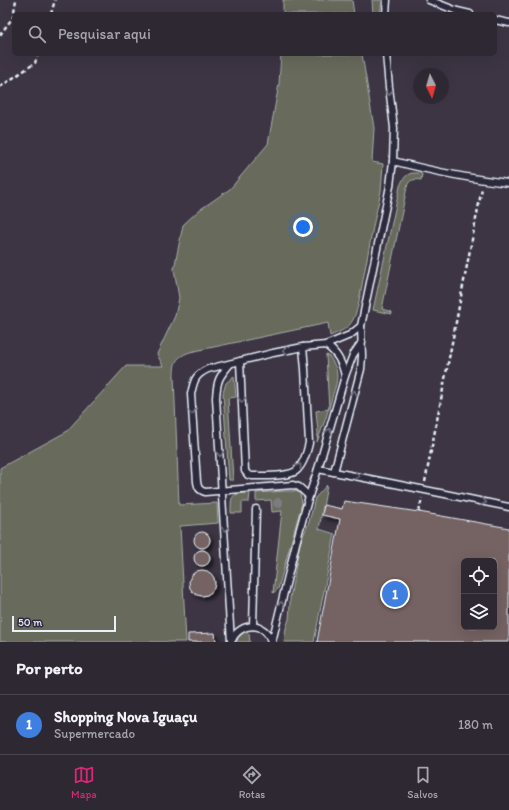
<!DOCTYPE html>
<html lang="pt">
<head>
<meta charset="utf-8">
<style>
  :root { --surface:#2e2833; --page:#36303b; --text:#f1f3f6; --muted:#a7a6ac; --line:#49444e; --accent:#db2777 }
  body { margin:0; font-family:Itim,sans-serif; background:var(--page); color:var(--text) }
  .controls { position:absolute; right:12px; bottom:12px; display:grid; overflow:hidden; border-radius:6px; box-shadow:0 4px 16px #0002 }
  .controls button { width:36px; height:36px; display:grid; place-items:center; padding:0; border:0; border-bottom:1px solid var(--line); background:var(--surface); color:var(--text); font:20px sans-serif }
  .compass { position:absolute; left:413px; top:68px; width:36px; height:36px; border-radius:50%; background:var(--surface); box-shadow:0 4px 16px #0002; rotate:175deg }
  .scale { position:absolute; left:12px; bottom:10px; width:104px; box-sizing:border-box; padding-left:4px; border:2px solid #e8f1f8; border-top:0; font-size:11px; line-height:14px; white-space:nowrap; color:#e8f1f8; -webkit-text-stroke:3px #2f2a3d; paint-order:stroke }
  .you { position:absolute; left:303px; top:227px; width:14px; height:14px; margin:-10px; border:3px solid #fff; border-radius:50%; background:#1a73e8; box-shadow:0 0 0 6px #1a73e833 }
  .badge { display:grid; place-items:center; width:26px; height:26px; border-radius:50%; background:var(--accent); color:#fff; font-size:13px; font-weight:700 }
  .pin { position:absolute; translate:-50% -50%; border:2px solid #fff; box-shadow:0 1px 4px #0006 }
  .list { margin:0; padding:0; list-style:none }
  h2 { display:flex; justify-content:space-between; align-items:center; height:52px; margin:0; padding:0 16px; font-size:17px }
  h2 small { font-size:13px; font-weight:400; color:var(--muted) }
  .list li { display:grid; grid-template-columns:26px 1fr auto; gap:12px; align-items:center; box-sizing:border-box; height:60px; padding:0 16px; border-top:1px solid var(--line) }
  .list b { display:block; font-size:15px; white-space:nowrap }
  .list p { margin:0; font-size:13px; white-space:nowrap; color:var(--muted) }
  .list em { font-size:13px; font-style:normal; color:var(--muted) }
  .icon { flex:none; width:22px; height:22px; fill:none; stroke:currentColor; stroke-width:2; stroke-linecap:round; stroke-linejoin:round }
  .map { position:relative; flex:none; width:509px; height:642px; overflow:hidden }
  .search { position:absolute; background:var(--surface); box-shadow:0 4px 16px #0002; left:12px; right:12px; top:12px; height:44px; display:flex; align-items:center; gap:10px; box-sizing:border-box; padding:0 14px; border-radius:6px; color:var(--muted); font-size:15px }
  .sheet { height:112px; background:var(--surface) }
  nav { display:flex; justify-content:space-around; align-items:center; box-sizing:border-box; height:56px; border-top:1px solid var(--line); background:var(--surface); font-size:11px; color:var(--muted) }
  nav a { display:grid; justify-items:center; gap:2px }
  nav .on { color:var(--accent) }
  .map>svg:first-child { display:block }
  .green { fill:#676a5c; stroke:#a8aeaa }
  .building { fill:#756262; stroke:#e8f1f8; fill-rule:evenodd; filter:url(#shadow) }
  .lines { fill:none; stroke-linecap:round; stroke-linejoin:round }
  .lane-casing { stroke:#e8f1f8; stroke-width:9 }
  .path { stroke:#e8f1f8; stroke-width:2.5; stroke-dasharray:4 3; stroke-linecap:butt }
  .lane { stroke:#2f2a3d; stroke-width:6 }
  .tree { fill:#7b7b80 }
  .oneway { stroke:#70707e }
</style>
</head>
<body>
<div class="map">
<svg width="509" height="642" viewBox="0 0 509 642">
  <defs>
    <filter id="shadow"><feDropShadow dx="3.5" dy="3.5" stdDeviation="2" flood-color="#0009"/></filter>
  </defs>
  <rect width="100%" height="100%" fill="#3d3544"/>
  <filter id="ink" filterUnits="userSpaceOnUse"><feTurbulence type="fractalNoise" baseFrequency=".025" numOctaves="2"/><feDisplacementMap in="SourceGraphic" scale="8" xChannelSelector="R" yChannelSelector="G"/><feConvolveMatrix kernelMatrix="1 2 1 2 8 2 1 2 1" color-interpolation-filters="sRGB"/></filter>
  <g filter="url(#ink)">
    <g class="green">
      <path d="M 283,0 L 352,0 L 354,14 L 283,14 Z"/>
      <path d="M 372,0 L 382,0 L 380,14 L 373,14 Z"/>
      <path d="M 281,54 L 362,54 L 374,128 L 372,162 L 383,164 L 381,191 L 374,222 L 358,306 C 352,326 349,328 330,336 L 328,323 L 190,352 C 176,357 174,362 174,376 L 179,505 L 217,503 L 218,523 L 180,526 L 186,642 L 0,642 L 0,468 L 66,432 L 126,366 L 163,366 L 157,354 L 175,316 L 179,298 L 174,269 L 183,225 L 198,211 L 230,189 L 268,144 L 279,84 Z"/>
      <path d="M 412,173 L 418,173 L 422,174 L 421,180 C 414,179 409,179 407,187 L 382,309 L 392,312 L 392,314 L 373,310 L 400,186 C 403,179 405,175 412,173 Z"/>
      <path d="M 326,355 L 329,356 C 333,362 337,368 337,376 C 337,382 335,388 333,394 C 329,410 323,426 317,442 L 318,433 L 316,411 L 329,409 Z"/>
      <path d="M 234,376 L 236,397 L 228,398 L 233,480 L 229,480 L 223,393 L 226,383 Z"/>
      <path d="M 327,485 L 319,529 L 335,534 L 314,642 L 284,642 L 286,628 L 289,619 L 290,606 L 290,598 L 300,543 L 309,522 L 312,511 L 315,498 Z"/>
      <path d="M 286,491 L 295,491 L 298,492 L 300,494 L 302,503 L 278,589 L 273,593 L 282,511 L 272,512 L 271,500 L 256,501 L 256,493 Z"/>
      <path d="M 250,493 L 249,502 L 242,502 L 242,513 L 231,513 C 231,494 231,494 250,493 Z"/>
      <path d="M 241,631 L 245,631 L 249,634 L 250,642 L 237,642 L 238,635 Z"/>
    </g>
    <g class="building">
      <path d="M 344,501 L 419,512 L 509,528 L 509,642 L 317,642 L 340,519 L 322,515 L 324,505 L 342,509 ZM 464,561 L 494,561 L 494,627 L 464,627 Z"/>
      <circle cx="202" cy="540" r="8"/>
      <circle cx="202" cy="558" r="8"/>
      <circle cx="202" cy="583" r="13"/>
      <path d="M 215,633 L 216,642 L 188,642 L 188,634 Z"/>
    </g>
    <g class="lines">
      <g class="lane-casing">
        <g id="lane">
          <path d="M 429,0 L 457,11 L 470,14"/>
          <path d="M 386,14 L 387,0"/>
          <path d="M 495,20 L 509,23"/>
          <path d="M 393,161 C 432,171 469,179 509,183"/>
          <path d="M 326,345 C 337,353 342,362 345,376"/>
          <path d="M 240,361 L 245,471 L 248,475 L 252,476 C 263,476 287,477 296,471 C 303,465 307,452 309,443 L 305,369 L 303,347"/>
          <path d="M 230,364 C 219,377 217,380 216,398 L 231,642"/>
          <path d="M 318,469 C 382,481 445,494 509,507"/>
          <path d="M 334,472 L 361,369 L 362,356 L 361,326 L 390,186 L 393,161 L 394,128 L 389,87 L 386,54"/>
          <path d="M 309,496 L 299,487 L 293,485 L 205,492 C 199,490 198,488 197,482 L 191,394 C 194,380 195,375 208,369 L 273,353 L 303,347 L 326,345 L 350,335 L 361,326"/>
          <path d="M 253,626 L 256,509"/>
          <path d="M 232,640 C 240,622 266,621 271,642"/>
          <path d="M 272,642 L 296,543 L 309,496 L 318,469 L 345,376 L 353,355 L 362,342"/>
        </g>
      </g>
      <g class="path">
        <path d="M 51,14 L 55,0"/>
        <path d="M 0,35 L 13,17 L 16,0"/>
        <path d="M 0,87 L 35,63 L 38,54"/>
        <path d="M 425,482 L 482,188"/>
        <path d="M 419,512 L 422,498"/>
      </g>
      <use href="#lane" class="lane"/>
    </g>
    <circle class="tree" cx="278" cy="503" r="5"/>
    <defs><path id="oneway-chevron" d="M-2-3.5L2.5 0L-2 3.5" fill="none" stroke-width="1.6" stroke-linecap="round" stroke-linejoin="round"/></defs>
    <g class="oneway">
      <use href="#oneway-chevron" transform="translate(389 93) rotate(82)"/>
      <use href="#oneway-chevron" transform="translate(285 351) rotate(169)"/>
      <use href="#oneway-chevron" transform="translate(354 393) rotate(-76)"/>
      <use href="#oneway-chevron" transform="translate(242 400) rotate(87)"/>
      <use href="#oneway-chevron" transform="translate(192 412) rotate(86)"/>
      <use href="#oneway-chevron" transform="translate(329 431) rotate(-74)"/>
      <use href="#oneway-chevron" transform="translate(220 454) rotate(86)"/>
      <use href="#oneway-chevron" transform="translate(299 466) rotate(-53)"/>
      <use href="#oneway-chevron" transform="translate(357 476) rotate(10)"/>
      <use href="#oneway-chevron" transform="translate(484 502) rotate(11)"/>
      <use href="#oneway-chevron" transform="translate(225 529) rotate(87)"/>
      <use href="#oneway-chevron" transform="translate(281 604) rotate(-77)"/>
    </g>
  </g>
</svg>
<div class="controls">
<button><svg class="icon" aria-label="locate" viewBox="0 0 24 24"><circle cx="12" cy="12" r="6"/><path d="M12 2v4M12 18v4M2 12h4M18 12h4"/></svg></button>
<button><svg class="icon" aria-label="layers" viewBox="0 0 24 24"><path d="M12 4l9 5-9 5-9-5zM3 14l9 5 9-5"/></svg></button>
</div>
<svg class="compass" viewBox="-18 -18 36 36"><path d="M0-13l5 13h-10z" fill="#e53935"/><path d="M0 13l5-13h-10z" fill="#a7a6ac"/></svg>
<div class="scale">50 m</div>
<div class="you"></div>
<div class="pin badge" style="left:395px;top:594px;background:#3f7fe0">1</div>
<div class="search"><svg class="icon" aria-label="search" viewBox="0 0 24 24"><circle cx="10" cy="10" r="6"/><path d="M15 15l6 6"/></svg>Pesquisar aqui</div>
</div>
<section class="sheet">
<h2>Por perto<small></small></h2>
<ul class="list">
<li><span class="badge" style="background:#3f7fe0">1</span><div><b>Shopping Nova Iguaçu</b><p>Supermercado</p></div><em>180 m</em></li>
</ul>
</section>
<nav>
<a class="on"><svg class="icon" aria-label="map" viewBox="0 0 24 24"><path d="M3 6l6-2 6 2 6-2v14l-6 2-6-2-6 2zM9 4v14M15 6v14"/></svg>Mapa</a>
<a><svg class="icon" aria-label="directions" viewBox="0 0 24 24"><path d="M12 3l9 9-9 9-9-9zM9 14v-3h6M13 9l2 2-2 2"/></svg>Rotas</a>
<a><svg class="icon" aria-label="saved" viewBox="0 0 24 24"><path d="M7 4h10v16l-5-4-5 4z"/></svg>Salvos</a>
</nav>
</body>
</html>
